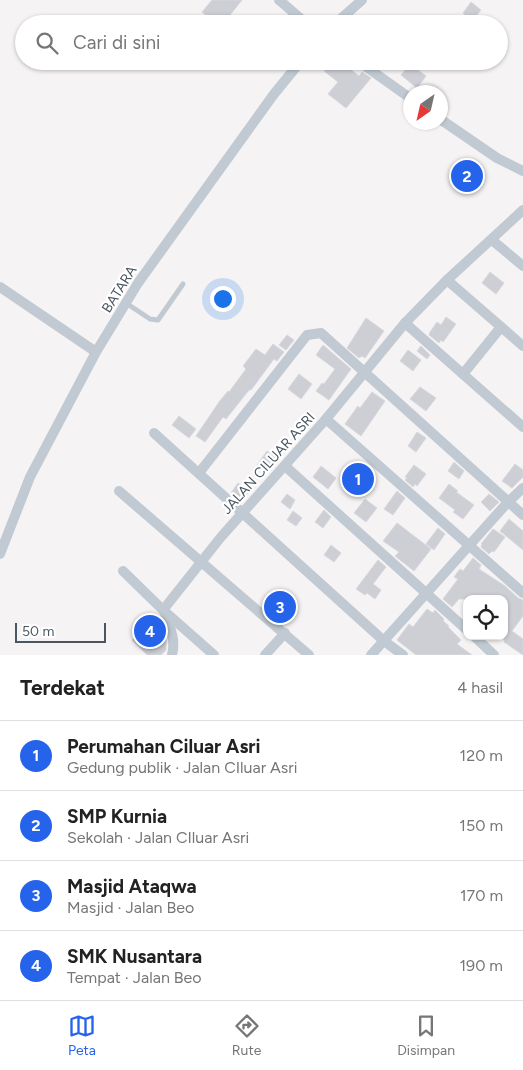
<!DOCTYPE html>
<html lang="id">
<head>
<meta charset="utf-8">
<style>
  :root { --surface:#fff; --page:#f2f2f2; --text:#222; --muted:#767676; --line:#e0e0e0; --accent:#2563eb }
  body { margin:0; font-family:Figtree,sans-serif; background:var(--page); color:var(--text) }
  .controls { position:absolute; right:15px; bottom:15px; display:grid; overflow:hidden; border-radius:10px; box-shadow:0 1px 4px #0004 }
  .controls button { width:45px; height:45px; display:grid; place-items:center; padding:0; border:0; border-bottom:1px solid var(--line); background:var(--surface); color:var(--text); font:25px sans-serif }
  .compass { position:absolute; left:403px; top:85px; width:45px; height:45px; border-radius:50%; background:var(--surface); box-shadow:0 1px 4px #0004; rotate:214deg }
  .scale { position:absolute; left:15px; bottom:12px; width:91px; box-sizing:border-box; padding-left:5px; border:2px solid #4a5661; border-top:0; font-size:14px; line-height:18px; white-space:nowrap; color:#4a5661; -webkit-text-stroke:4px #fff; paint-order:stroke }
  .you { position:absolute; left:222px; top:298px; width:18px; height:18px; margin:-12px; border:4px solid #fff; border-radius:50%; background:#1a73e8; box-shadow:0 0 0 8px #1a73e833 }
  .badge { display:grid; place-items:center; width:32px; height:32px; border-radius:50%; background:var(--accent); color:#fff; font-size:16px; font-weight:700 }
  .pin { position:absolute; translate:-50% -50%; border:2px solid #fff; box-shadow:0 1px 5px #0006 }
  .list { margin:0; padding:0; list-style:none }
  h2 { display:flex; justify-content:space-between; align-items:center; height:65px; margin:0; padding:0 20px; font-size:21px }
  h2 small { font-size:16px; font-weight:400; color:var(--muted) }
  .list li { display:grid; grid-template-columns:32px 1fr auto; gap:15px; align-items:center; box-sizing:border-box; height:70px; padding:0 20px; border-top:1px solid var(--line) }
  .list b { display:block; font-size:19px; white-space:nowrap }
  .list p { margin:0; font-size:16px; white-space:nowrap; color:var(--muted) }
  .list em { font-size:16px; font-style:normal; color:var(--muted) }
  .icon { flex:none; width:28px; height:28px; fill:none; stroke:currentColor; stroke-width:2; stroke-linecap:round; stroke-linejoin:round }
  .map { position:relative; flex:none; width:523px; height:655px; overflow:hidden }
  .search { position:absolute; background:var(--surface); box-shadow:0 1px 4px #0004; left:15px; right:15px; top:15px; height:55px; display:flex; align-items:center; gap:12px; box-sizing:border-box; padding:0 18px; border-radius:28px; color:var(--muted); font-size:19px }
  .sheet { height:345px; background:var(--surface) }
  nav { display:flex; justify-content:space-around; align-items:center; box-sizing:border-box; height:70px; border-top:1px solid var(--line); background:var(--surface); font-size:14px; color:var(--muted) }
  nav a { display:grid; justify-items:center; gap:2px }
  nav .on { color:var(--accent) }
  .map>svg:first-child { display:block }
  .building { fill:#cdcfd5; stroke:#d7d9de }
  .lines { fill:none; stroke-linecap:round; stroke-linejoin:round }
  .service { stroke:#c1cad2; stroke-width:5 }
  .minor { stroke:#c1cad2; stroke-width:10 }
  .labels { text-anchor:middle; stroke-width:4.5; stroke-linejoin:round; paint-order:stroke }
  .street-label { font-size:14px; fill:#4a5661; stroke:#fff }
</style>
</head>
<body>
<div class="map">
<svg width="523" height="655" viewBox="0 0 523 655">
  <rect width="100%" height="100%" fill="#f5f3f3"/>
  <g class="building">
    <path d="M 212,0 L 242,0 L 223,24 L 217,24 L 202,12 Z"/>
    <path d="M 471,2 L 481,10 L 472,21 L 463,13 Z"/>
    <path d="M 332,61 L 340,61 L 359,76 L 362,72 L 371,78 L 346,108 L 328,94 L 338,82 L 324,71 Z"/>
    <path d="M 410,64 L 426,76 L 417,88 L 401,75 Z"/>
    <path d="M 490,272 L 504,283 L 496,294 L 482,283 Z"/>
    <path d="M 446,317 L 456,324 L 443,342 L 441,340 L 439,343 L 429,335 L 430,332 L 437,322 L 441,325 Z"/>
    <path d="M 366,318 L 384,331 L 365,358 L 362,356 L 359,358 L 347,348 Z"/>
    <path d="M 287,335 L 294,340 L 286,350 L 279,345 Z"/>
    <path d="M 273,344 L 284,352 L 277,361 L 274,359 L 251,390 L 249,390 L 226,419 L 223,417 L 205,442 L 196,436 L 219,402 L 228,391 L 229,392 L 246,369 L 243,366 L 256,349 L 265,355 Z"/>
    <path d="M 323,345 L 351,369 L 329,400 L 316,391 L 322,383 L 324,384 L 335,369 L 316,355 Z"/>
    <path d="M 421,346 L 430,355 L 427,359 L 417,351 Z"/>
    <path d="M 408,350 L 421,360 L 413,371 L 400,361 Z"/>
    <path d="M 299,374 L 312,384 L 301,399 L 288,389 Z"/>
    <path d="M 420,387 L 436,398 L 426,411 L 410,399 Z"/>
    <path d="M 372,392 L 385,401 L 361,436 L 345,424 L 358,406 L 360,408 Z"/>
    <path d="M 179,416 L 196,429 L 189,438 L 172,425 Z"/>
    <path d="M 417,432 L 426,438 L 416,452 L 408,446 Z"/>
    <path d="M 267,451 L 277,458 L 267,472 L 257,465 Z"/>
    <path d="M 454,462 L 464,471 L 459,479 L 448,471 Z"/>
    <path d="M 515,464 L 523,470 L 523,477 L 512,488 L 502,481 Z"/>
    <path d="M 414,465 L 426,474 L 417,486 L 415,484 L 413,487 L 405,480 L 407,478 L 405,477 Z"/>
    <path d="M 321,466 L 336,478 L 328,489 L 313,477 Z"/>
    <path d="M 238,483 L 249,491 L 242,501 L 231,493 Z"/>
    <path d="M 449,484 L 458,491 L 456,492 L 474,505 L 463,519 L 453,512 L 455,510 L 439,498 Z"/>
    <path d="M 397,491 L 405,498 L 393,515 L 384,509 Z"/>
    <path d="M 287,494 L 295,500 L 290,509 L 281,502 Z"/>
    <path d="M 489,494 L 499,502 L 490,511 L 481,502 Z"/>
    <path d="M 365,499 L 377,508 L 366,522 L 354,513 Z"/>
    <path d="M 324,510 L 331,517 L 323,528 L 315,522 Z"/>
    <path d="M 293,511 L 302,518 L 296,526 L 287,520 Z"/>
    <path d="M 509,519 L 523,531 L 523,550 L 500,531 Z"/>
    <path d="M 397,523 L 431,549 L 414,571 L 395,556 L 399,552 L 383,541 Z"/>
    <path d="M 438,528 L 445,534 L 434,550 L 426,544 Z"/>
    <path d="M 493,529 L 505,537 L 494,552 L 492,551 L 489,554 L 481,547 L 482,544 L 481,544 Z"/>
    <path d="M 331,545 L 341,553 L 334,562 L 324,555 Z"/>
    <path d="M 473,558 L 481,565 L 479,569 L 505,586 L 518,598 L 523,600 L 523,616 L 512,631 L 523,639 L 523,655 L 504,642 L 504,599 L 459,599 L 452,607 L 443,599 L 458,579 L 454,577 L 460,569 L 463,571 Z"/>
    <path d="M 378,560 L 386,567 L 373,584 L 381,590 L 375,599 L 367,593 L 365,595 L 356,589 Z"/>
    <path d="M 282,593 L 294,604 L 279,620 L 267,610 Z"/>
    <path d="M 427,609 L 433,613 L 435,610 L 444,619 L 443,621 L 449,626 L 448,627 L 461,640 L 457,644 L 472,655 L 416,655 L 397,640 L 409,624 L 413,627 Z"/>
    <path d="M 150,623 L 166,640 L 166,650 L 161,655 L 147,655 L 132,640 Z"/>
  </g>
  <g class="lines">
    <path class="service" d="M 126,303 L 150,319 L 158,320 L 183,284"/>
    <g class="minor">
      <path d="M 279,0 L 307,24"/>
      <path d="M 335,24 L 362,0"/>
      <path d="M 358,61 L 410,98"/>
      <path d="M 440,119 L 497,158 L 523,171"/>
      <path d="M 492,240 L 523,266"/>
      <path d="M 447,280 L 523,346"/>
      <path d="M 0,287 L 96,352"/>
      <path d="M 405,323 L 523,427"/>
      <path d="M 463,374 L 501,327"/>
      <path d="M 326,419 L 523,593"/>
      <path d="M 154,433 L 384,641 L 403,655"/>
      <path d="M 285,466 L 467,630"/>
      <path d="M 199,473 L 307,335 L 321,333 L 523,515"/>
      <path d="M 119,491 L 309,655"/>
      <path d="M 0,554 L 30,477 L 96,352 L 138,283 L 274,94 L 301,61"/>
      <path d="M 123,571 L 163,610 L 214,655"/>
      <path d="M 163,610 L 221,537 L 326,419 L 405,323 L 447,280 L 523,210"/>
      <path d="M 165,613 C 170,627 176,640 172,655"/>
      <path d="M 474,636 L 494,655"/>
      <path d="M 265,655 L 285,633"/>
      <path d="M 371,655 L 508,502 L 523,488"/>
    </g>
  </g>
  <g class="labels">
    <g class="street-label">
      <text transform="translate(119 289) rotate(-58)" y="5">BATARA</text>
      <text transform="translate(268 463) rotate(-48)" y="5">JALAN CILUAR ASRI</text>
    </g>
  </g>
</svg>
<div class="controls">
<button><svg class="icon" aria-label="locate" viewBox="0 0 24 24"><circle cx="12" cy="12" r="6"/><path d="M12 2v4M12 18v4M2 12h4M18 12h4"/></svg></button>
</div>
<svg class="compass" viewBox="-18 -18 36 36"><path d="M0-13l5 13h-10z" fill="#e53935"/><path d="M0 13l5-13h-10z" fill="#767676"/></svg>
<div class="scale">50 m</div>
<div class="you"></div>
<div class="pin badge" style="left:358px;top:479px">1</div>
<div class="pin badge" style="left:467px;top:176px">2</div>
<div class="pin badge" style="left:280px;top:607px">3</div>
<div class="pin badge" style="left:150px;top:631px">4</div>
<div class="search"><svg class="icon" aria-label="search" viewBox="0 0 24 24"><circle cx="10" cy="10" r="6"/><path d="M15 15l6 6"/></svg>Cari di sini</div>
</div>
<section class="sheet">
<h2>Terdekat<small>4 hasil</small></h2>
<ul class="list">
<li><span class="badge">1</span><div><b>Perumahan Ciluar Asri</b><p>Gedung publik · Jalan CIluar Asri</p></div><em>120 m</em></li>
<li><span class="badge">2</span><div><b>SMP Kurnia</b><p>Sekolah · Jalan CIluar Asri</p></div><em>150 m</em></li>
<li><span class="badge">3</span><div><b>Masjid Ataqwa</b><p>Masjid · Jalan Beo</p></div><em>170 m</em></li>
<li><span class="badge">4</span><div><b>SMK Nusantara</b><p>Tempat · Jalan Beo</p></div><em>190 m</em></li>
</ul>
</section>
<nav>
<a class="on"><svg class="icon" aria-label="map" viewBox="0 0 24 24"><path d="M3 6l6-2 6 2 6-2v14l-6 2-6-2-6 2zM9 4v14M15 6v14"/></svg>Peta</a>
<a><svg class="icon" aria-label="directions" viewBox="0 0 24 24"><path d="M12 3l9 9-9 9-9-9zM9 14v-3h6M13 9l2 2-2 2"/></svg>Rute</a>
<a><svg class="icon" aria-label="saved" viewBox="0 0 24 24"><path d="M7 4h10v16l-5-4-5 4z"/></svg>Disimpan</a>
</nav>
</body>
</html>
